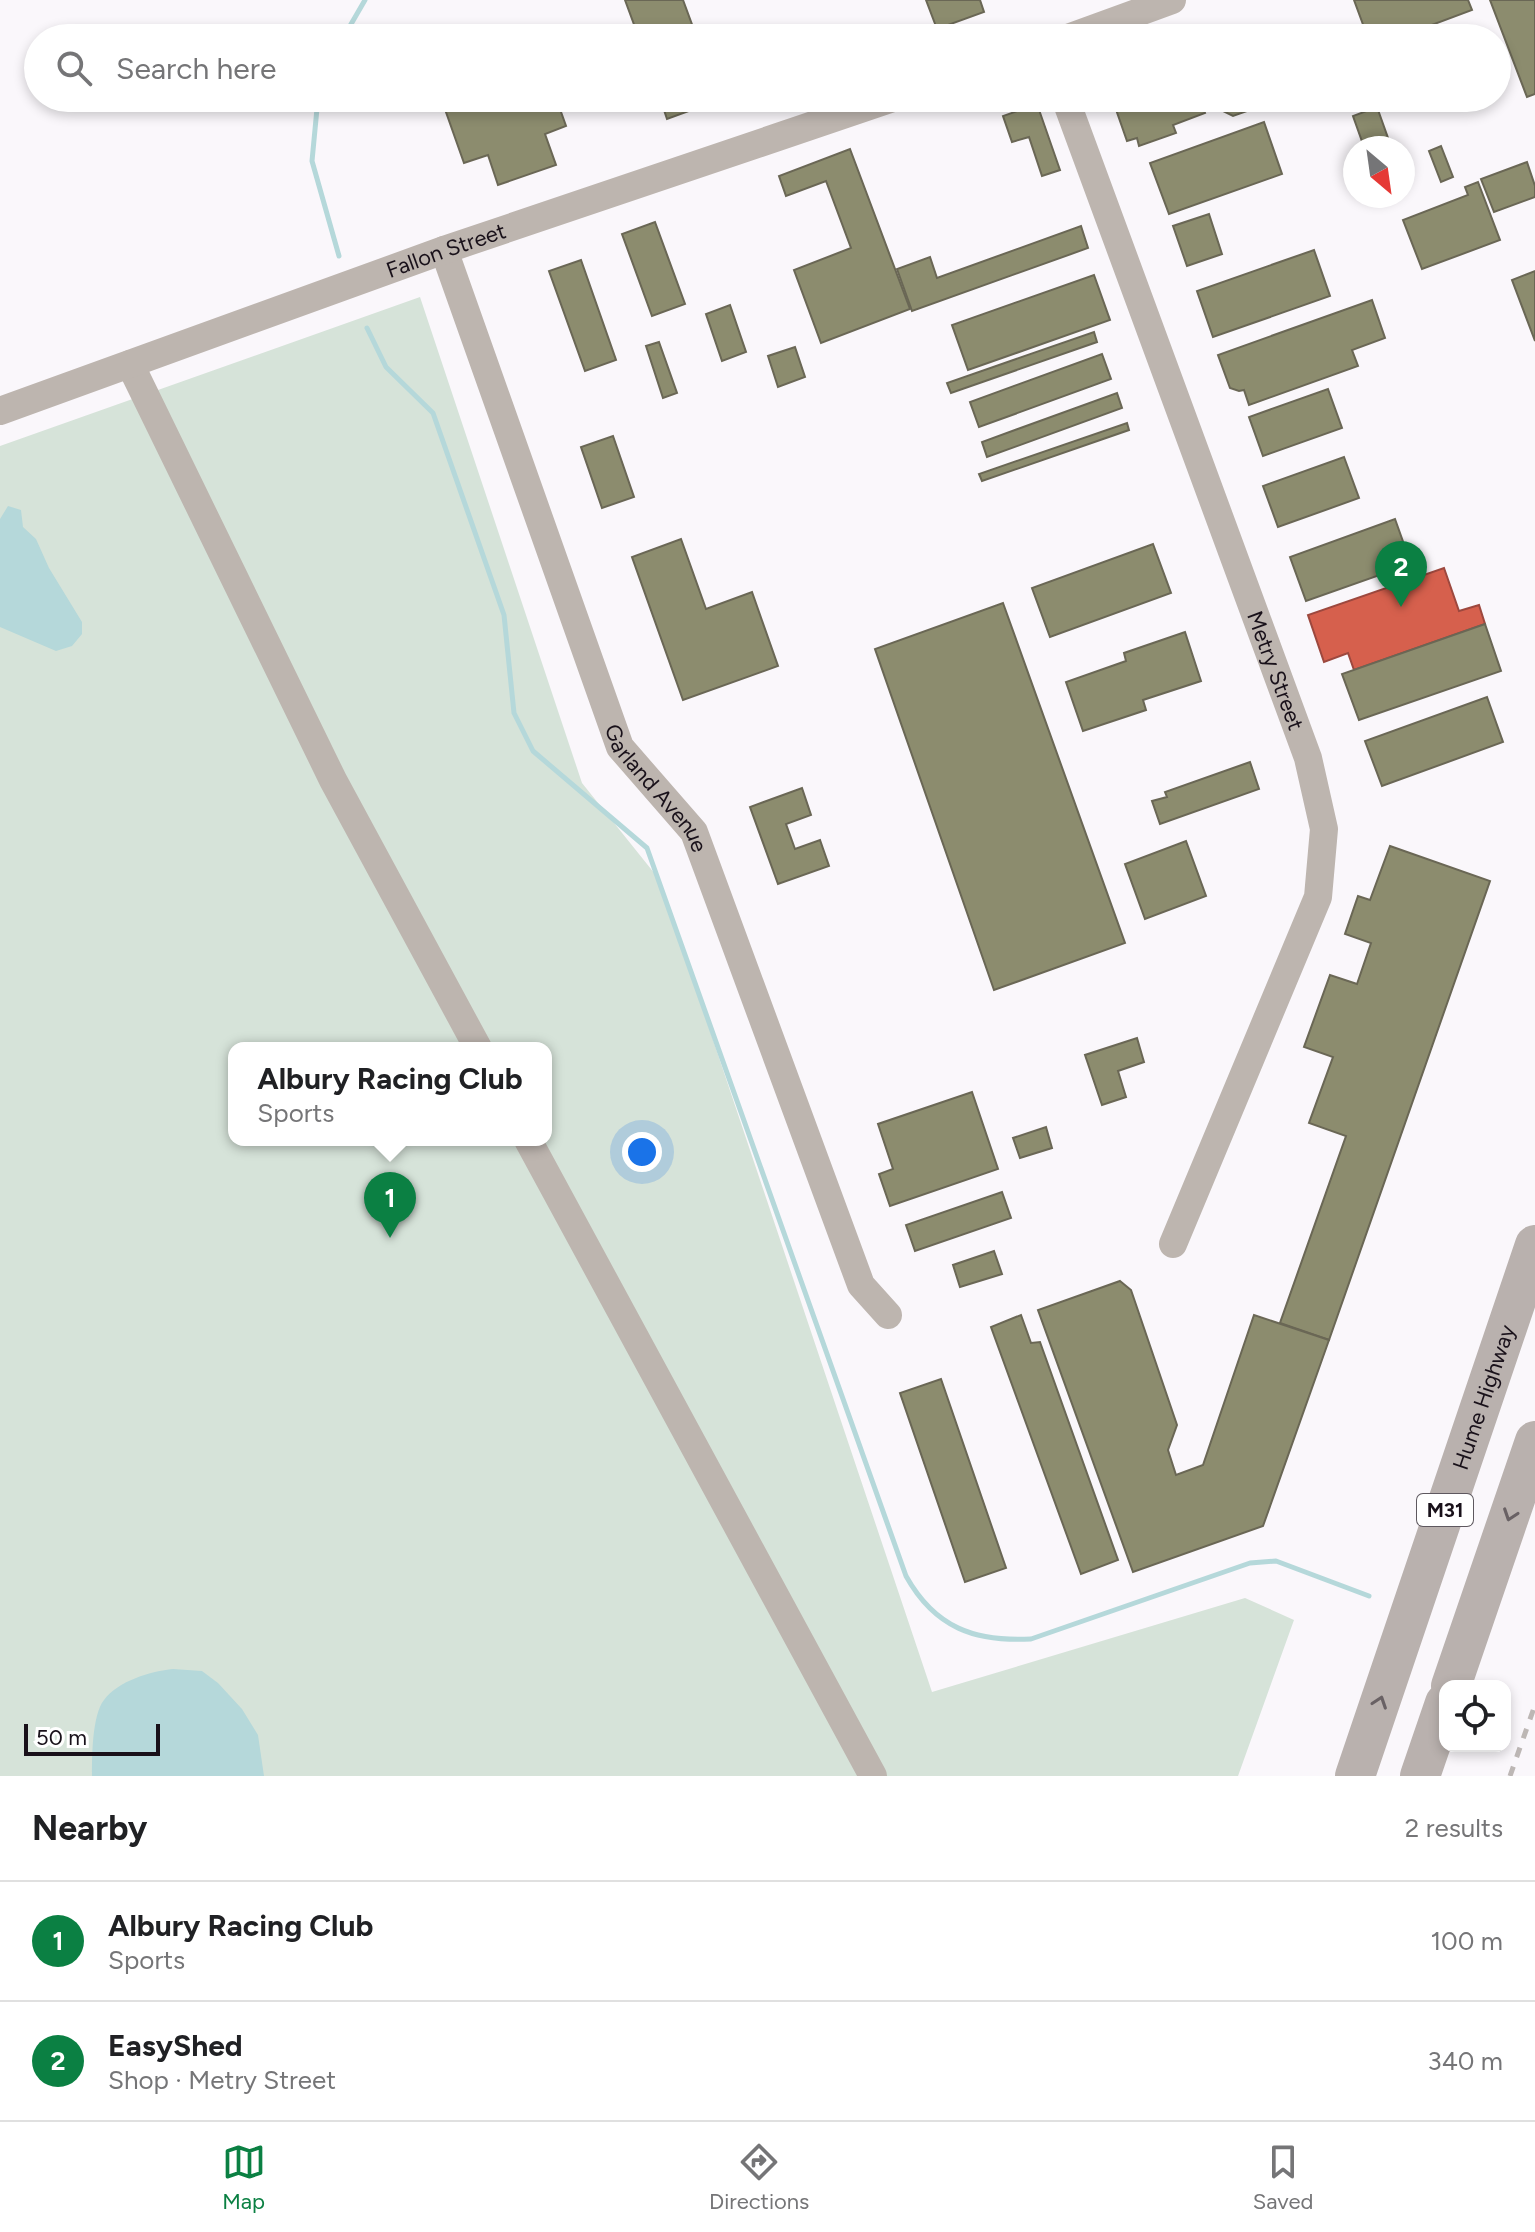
<!DOCTYPE html>
<html lang="en">
<head>
<meta charset="utf-8">
<style>
  :root { --surface:#fff; --page:#f2f2f2; --text:#202124; --muted:#757577; --line:#e0e0e0; --accent:#0b8043 }
  body { margin:0; font-family:Figtree,sans-serif; background:var(--page); color:var(--text) }
  .controls { position:absolute; right:24px; bottom:24px; display:grid; overflow:hidden; border-radius:16px; box-shadow:0 4px 12px #0003 }
  .controls button { width:72px; height:72px; display:grid; place-items:center; padding:0; border:0; border-bottom:2px solid var(--line); background:var(--surface); color:var(--text); font:40px sans-serif }
  .compass { position:absolute; left:1343px; top:136px; width:72px; height:72px; border-radius:50%; background:var(--surface); box-shadow:0 4px 12px #0003; rotate:151deg }
  .scale { position:absolute; left:24px; bottom:20px; width:136px; box-sizing:border-box; padding-left:8px; border:4px solid #19111a; border-top:0; font-size:22px; line-height:28px; white-space:nowrap; color:#19111a; -webkit-text-stroke:6px #fff; paint-order:stroke }
  .you { position:absolute; left:642px; top:1152px; width:28px; height:28px; margin:-20px; border:6px solid #fff; border-radius:50%; background:#1a73e8; box-shadow:0 0 0 12px #1a73e833 }
  .badge { display:grid; place-items:center; width:52px; height:52px; border-radius:50%; background:var(--accent); color:#fff; font-size:26px; font-weight:700 }
  .pin { position:absolute; translate:-50% -66px; filter:drop-shadow(0 2px 4px #0008) }
  .pin::after { content:''; position:absolute; top:42px; width:28px; height:24px; background:inherit; clip-path:polygon(0 0,100% 0,50% 100%) }
  .popup { position:absolute; left:228px; top:1042px; width:324px; height:104px; box-sizing:border-box; display:grid; place-content:center; border-radius:16px; background:var(--surface); filter:drop-shadow(0 2px 6px #0005); font-size:26px; white-space:nowrap; color:var(--muted) }
  .popup b { font-size:30px; color:var(--text) }
  .popup::after { content:''; position:absolute; left:50%; top:100%; margin-left:-16px; border:16px solid transparent; border-top-color:var(--surface) }
  .list { margin:0; padding:0; list-style:none }
  h2 { display:flex; justify-content:space-between; align-items:center; height:104px; margin:0; padding:0 32px; font-size:34px }
  h2 small { font-size:26px; font-weight:400; color:var(--muted) }
  .list li { display:grid; grid-template-columns:52px 1fr auto; gap:24px; align-items:center; box-sizing:border-box; height:120px; padding:0 32px; border-top:2px solid var(--line) }
  .list b { display:block; font-size:30px; white-space:nowrap }
  .list p { margin:0; font-size:26px; white-space:nowrap; color:var(--muted) }
  .list em { font-size:26px; font-style:normal; color:var(--muted) }
  .icon { flex:none; width:44px; height:44px; fill:none; stroke:currentColor; stroke-width:2; stroke-linecap:round; stroke-linejoin:round }
  .map { position:relative; flex:none; width:1535px; height:1776px; overflow:hidden }
  .search { position:absolute; background:var(--surface); box-shadow:0 4px 12px #0003; left:24px; right:24px; top:24px; height:88px; display:flex; align-items:center; gap:20px; box-sizing:border-box; padding:0 28px; border-radius:44px; color:var(--muted); font-size:30px }
  .sheet { height:344px; background:var(--surface) }
  nav { display:flex; justify-content:space-around; align-items:center; box-sizing:border-box; height:112px; border-top:2px solid var(--line); background:var(--surface); font-size:22px; color:var(--muted) }
  nav a { display:grid; justify-items:center; gap:4px }
  nav .on { color:var(--accent) }
  .map>svg:first-child { display:block }
  .green { fill:#d6e3d9; fill-rule:evenodd }
  .water { fill:#b5d8da }
  .shops { fill:#d6604d; stroke:#9d483e; stroke-width:2 }
  .industry { fill:#8c8c6e; stroke:#6a6755; stroke-width:2 }
  .lines { fill:none; stroke-linecap:round; stroke-linejoin:round }
  .stream { stroke:#b5d8da; stroke-width:5 }
  .minor { stroke:#bdb5af; stroke-width:28 }
  .highway { stroke:#b9b1ae; stroke-width:40 }
  .rail { stroke:#bdb7b5; stroke-width:5; stroke-dasharray:10 10; stroke-linecap:butt }
  .oneway { stroke:#696164 }
  .labels { text-anchor:middle; stroke-width:8; stroke-linejoin:round; paint-order:stroke }
  .shield { fill:#fff; stroke:#5e585f; stroke-width:2 }
  .shield-label { font-size:20px; font-weight:bold; fill:#19111a }
  .street-label { font-size:22px; fill:#19111a; stroke:#fff }
</style>
</head>
<body>
<div class="map">
<svg width="1535" height="1776" viewBox="0 0 1535 1776">
  <rect width="100%" height="100%" fill="#faf7fb"/>
  <path class="green" d="M 420,297 L 582,783 L 659,879 L 932,1692 L 1245,1598 L 1294,1620 L 1238,1776 L 0,1776 L 0,446 ZM 234,1048 L 546,1048 L 546,1140 L 234,1140 Z"/>
  <g class="water">
    <path d="M 8,506 L 21,510 L 23,527 L 36,539 L 49,568 L 82,622 L 82,634 L 72,646 L 56,651 L 0,627 L 0,519 Z"/>
    <path d="M 173,1669 L 202,1671 L 218,1683 L 242,1709 L 258,1735 L 264,1776 L 92,1776 C 92,1757 92,1715 104,1700 C 118,1681 151,1671 173,1669 Z"/>
  </g>
  <path class="shops" d="M 1444,568 L 1459,611 L 1479,605 L 1485,624 L 1354,670 L 1348,653 L 1324,662 L 1308,615 Z"/>
  <g class="industry">
    <path d="M 625,0 L 683,0 L 697,38 L 639,38 Z"/>
    <path d="M 926,0 L 980,0 L 984,12 L 937,29 Z"/>
    <path d="M 1354,0 L 1468,0 L 1472,10 L 1397,38 L 1368,38 Z"/>
    <path d="M 1490,0 L 1535,0 L 1535,94 L 1527,97 Z"/>
    <path d="M 441,98 L 556,98 L 566,126 L 545,134 L 556,165 L 498,185 L 488,155 L 464,163 Z"/>
    <path d="M 660,98 L 718,98 L 719,100 L 667,119 Z"/>
    <path d="M 1112,98 L 1199,98 L 1205,113 L 1173,125 L 1176,133 L 1139,146 L 1137,138 L 1127,141 Z"/>
    <path d="M 1216,98 L 1284,98 L 1233,116 L 1221,110 Z"/>
    <path d="M 1037,104 L 1060,170 L 1042,176 L 1029,137 L 1012,142 L 1003,116 Z"/>
    <path d="M 1377,107 L 1388,138 L 1364,147 L 1353,116 Z"/>
    <path d="M 1264,122 L 1282,174 L 1169,214 L 1150,163 Z"/>
    <path d="M 1441,146 L 1453,177 L 1441,182 L 1429,151 Z"/>
    <path d="M 850,149 L 910,309 L 821,343 L 794,270 L 851,248 L 826,181 L 786,196 L 779,176 Z"/>
    <path d="M 1527,162 L 1535,186 L 1535,197 L 1494,212 L 1481,179 Z"/>
    <path d="M 1478,182 L 1500,240 L 1422,269 L 1403,220 L 1468,195 L 1465,187 Z"/>
    <path d="M 1209,214 L 1222,254 L 1187,266 L 1173,226 Z"/>
    <path d="M 655,222 L 685,304 L 652,316 L 622,234 Z"/>
    <path d="M 1081,226 L 1088,248 L 912,311 L 897,269 L 930,257 L 937,278 Z"/>
    <path d="M 1314,250 L 1330,296 L 1213,337 L 1197,291 Z"/>
    <path d="M 581,260 L 616,360 L 585,371 L 549,271 Z"/>
    <path d="M 1535,271 L 1535,341 L 1512,280 Z"/>
    <path d="M 1094,275 L 1110,320 L 968,370 L 952,325 Z"/>
    <path d="M 1372,300 L 1385,338 L 1352,350 L 1358,366 L 1249,405 L 1244,390 L 1239,391 L 1230,388 L 1218,355 Z"/>
    <path d="M 730,305 L 746,352 L 722,361 L 706,314 Z"/>
    <path d="M 1094,332 L 1097,342 L 951,393 L 947,383 Z"/>
    <path d="M 659,342 L 677,393 L 663,398 L 646,346 Z"/>
    <path d="M 795,347 L 805,377 L 778,387 L 768,356 Z"/>
    <path d="M 1102,354 L 1111,379 L 979,427 L 970,402 Z"/>
    <path d="M 1328,389 L 1342,428 L 1263,456 L 1249,417 Z"/>
    <path d="M 1117,393 L 1122,408 L 987,457 L 982,442 Z"/>
    <path d="M 1127,423 L 1129,430 L 982,481 L 979,474 Z"/>
    <path d="M 613,436 L 634,497 L 602,508 L 581,447 Z"/>
    <path d="M 1344,457 L 1359,498 L 1278,527 L 1263,486 Z"/>
    <path d="M 1395,519 L 1411,564 L 1306,601 L 1290,557 Z"/>
    <path d="M 681,539 L 706,609 L 752,592 L 778,666 L 683,700 L 632,557 Z"/>
    <path d="M 1153,544 L 1171,593 L 1050,637 L 1032,588 Z"/>
    <path d="M 1003,603 L 1125,943 L 994,990 L 875,649 Z"/>
    <path d="M 1485,624 L 1501,671 L 1359,720 L 1342,674 Z"/>
    <path d="M 1185,632 L 1201,681 L 1143,700 L 1146,710 L 1083,731 L 1066,682 L 1126,661 L 1124,653 Z"/>
    <path d="M 1487,697 L 1503,742 L 1382,786 L 1365,741 Z"/>
    <path d="M 1250,762 L 1259,789 L 1160,824 L 1152,801 L 1167,797 L 1165,792 Z"/>
    <path d="M 802,788 L 811,815 L 786,824 L 795,849 L 820,840 L 829,866 L 778,884 L 750,807 Z"/>
    <path d="M 1186,841 L 1206,896 L 1145,919 L 1125,864 Z"/>
    <path d="M 1390,846 L 1490,881 L 1329,1340 L 1280,1323 L 1346,1136 L 1309,1123 L 1333,1057 L 1304,1047 L 1330,975 L 1357,984 L 1371,943 L 1345,934 L 1358,896 L 1370,900 Z"/>
    <path d="M 1137,1038 L 1144,1062 L 1118,1071 L 1126,1097 L 1102,1105 L 1085,1055 Z"/>
    <path d="M 972,1092 L 998,1169 L 890,1206 L 879,1174 L 893,1169 L 878,1124 Z"/>
    <path d="M 1046,1127 L 1052,1148 L 1020,1158 L 1013,1138 Z"/>
    <path d="M 1002,1192 L 1011,1218 L 915,1251 L 906,1225 Z"/>
    <path d="M 994,1251 L 1002,1274 L 960,1287 L 953,1265 Z"/>
    <path d="M 1120,1281 L 1131,1290 L 1177,1425 L 1168,1450 L 1176,1475 L 1203,1465 L 1254,1315 L 1329,1340 L 1263,1526 L 1133,1572 L 1038,1310 Z"/>
    <path d="M 1021,1315 L 1031,1343 L 1040,1342 L 1118,1560 L 1081,1574 L 991,1327 Z"/>
    <path d="M 941,1379 L 1006,1568 L 965,1582 L 900,1393 Z"/>
  </g>
  <g class="lines">
    <g class="stream">
      <path d="M 343,38 L 365,0"/>
      <path d="M 318,98 L 312,161 L 339,256"/>
      <path d="M 367,328 L 386,367 L 433,413 L 504,615 L 514,713 L 533,751 L 647,848 L 906,1576 C 935,1628 975,1642 1031,1639 L 1250,1563 L 1276,1561 L 1369,1596"/>
    </g>
    <g class="minor">
      <path d="M 1068,38 L 1172,0"/>
      <path id="s1" d="M 1065,98 L 1308,758 L 1324,829 L 1318,897 L 1173,1244"/>
      <path id="s2" d="M 444,250 L 620,747 L 694,832 L 861,1285 L 888,1315"/>
      <path d="M 130,364 L 333,780 L 478,1048"/>
      <path id="s3" d="M 0,411 L 444,250 L 893,98"/>
      <path d="M 528,1140 L 873,1776"/>
    </g>
    <g class="highway">
      <path d="M 1451,1686 L 1535,1441"/>
      <path id="s4" d="M 1355,1776 L 1535,1245"/>
      <path d="M 1420,1776 L 1445,1703"/>
    </g>
    <path class="rail" d="M 1510,1776 L 1535,1705"/>
  </g>
  <defs><path id="oneway-chevron" d="M-2-3.5L2.5 0L-2 3.5" fill="none" stroke-width="1.6" stroke-linecap="round" stroke-linejoin="round" transform="scale(2)"/></defs>
  <g class="oneway">
    <use href="#oneway-chevron" transform="translate(1510 1515) rotate(109)"/>
    <use href="#oneway-chevron" transform="translate(1380 1702) rotate(-71)"/>
  </g>
  <g class="labels">
    <rect class="shield" x="1417" y="1494" width="56" height="32" rx="6"/>
    <g class="shield-label">
      <text x="1445" y="1517">M31</text>
    </g>
    <g class="street-label">
      <text dy="8" stroke="none"><textPath href="#s3" startOffset="474">Fallon Street</textPath></text>
      <text dy="8" stroke="none"><textPath href="#s1" startOffset="610">Metry Street</textPath></text>
      <text dy="8" stroke="none"><textPath href="#s2" startOffset="582">Garland Avenue</textPath></text>
      <text dy="8" stroke="none"><textPath href="#s4" startOffset="400">Hume Highway</textPath></text>
    </g>
  </g>
</svg>
<div class="controls">
<button><svg class="icon" aria-label="locate" viewBox="0 0 24 24"><circle cx="12" cy="12" r="6"/><path d="M12 2v4M12 18v4M2 12h4M18 12h4"/></svg></button>
</div>
<svg class="compass" viewBox="-18 -18 36 36"><path d="M0-13l5 13h-10z" fill="#e53935"/><path d="M0 13l5-13h-10z" fill="#757577"/></svg>
<div class="scale">50 m</div>
<div class="you"></div>
<div class="pin badge" style="left:390px;top:1238px">1</div>
<div class="popup"><b>Albury Racing Club</b>Sports</div>
<div class="pin badge" style="left:1401px;top:607px">2</div>
<div class="search"><svg class="icon" aria-label="search" viewBox="0 0 24 24"><circle cx="10" cy="10" r="6"/><path d="M15 15l6 6"/></svg>Search here</div>
</div>
<section class="sheet">
<h2>Nearby<small>2 results</small></h2>
<ul class="list">
<li><span class="badge">1</span><div><b>Albury Racing Club</b><p>Sports</p></div><em>100 m</em></li>
<li><span class="badge">2</span><div><b>EasyShed</b><p>Shop · Metry Street</p></div><em>340 m</em></li>
</ul>
</section>
<nav>
<a class="on"><svg class="icon" aria-label="map" viewBox="0 0 24 24"><path d="M3 6l6-2 6 2 6-2v14l-6 2-6-2-6 2zM9 4v14M15 6v14"/></svg>Map</a>
<a><svg class="icon" aria-label="directions" viewBox="0 0 24 24"><path d="M12 3l9 9-9 9-9-9zM9 14v-3h6M13 9l2 2-2 2"/></svg>Directions</a>
<a><svg class="icon" aria-label="saved" viewBox="0 0 24 24"><path d="M7 4h10v16l-5-4-5 4z"/></svg>Saved</a>
</nav>
</body>
</html>
